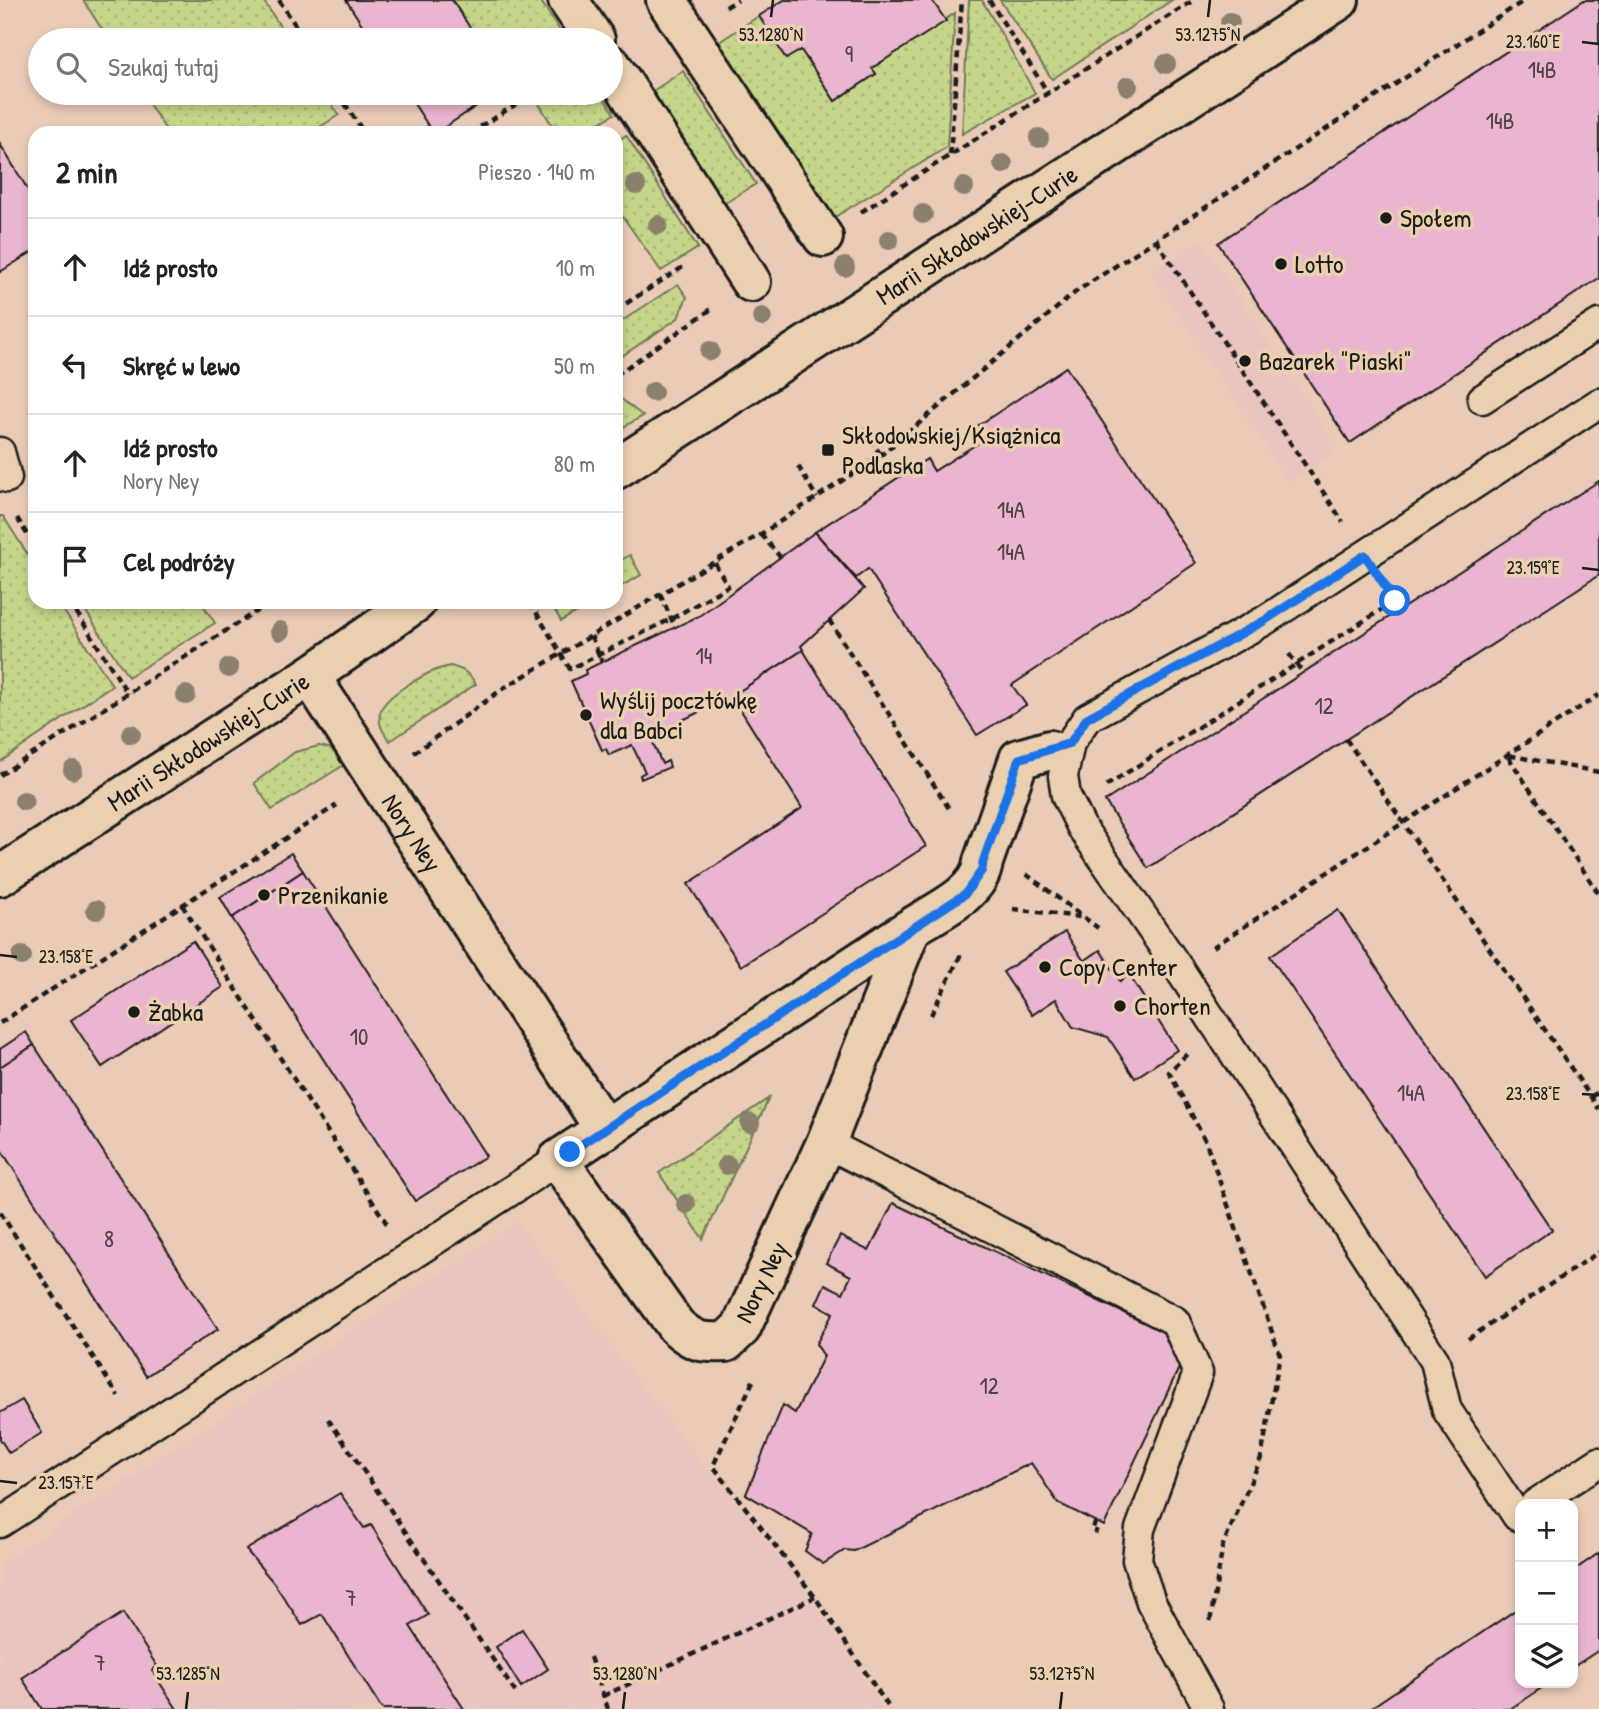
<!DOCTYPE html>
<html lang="pl">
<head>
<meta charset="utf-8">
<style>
  :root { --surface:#fff; --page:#f6f6f6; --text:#222; --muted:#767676; --line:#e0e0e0 }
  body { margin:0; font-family:"Patrick Hand",sans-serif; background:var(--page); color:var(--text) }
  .controls { position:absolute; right:21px; bottom:21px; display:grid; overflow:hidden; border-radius:14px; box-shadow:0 4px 10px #0003 }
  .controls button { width:63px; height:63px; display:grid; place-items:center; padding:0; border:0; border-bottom:2px solid var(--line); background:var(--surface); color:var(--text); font:35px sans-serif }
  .stop { position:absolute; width:21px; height:21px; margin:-16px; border:5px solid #1a73e8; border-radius:50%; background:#fff }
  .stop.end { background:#1a73e8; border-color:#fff; box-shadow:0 2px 7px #0008 }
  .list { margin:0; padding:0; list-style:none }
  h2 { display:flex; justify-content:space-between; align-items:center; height:91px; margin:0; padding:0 28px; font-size:30px }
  h2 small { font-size:23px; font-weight:400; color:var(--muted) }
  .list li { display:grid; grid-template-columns:46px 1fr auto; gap:21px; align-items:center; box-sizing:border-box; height:98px; padding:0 28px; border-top:2px solid var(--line) }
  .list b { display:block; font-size:26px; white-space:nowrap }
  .list p { margin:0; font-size:23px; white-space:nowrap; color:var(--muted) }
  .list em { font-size:23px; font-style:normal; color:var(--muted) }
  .icon { flex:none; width:38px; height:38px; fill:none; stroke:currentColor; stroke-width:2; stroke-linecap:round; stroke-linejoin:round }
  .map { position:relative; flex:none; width:1599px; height:1709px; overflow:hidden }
  .search { position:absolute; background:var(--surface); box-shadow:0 4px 10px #0003; left:28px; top:28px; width:595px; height:77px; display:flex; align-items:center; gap:18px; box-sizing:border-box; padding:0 24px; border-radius:38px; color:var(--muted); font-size:26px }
  .panel { position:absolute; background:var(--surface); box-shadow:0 4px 10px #0003; left:28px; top:126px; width:595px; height:483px; border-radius:21px }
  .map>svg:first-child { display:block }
  .built { fill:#eac4be }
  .grass { fill:url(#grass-dots); stroke:#707954; stroke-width:2 }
  .building { fill:#eab5cf; stroke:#1c1c1c; stroke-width:2 }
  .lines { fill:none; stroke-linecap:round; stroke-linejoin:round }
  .service-casing { stroke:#1c1c1c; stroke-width:33 }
  .pedestrian-casing { stroke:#1c1c1c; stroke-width:44 }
  .minor-casing { stroke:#1c1c1c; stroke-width:44 }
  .tertiary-casing { stroke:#1c1c1c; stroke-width:44 }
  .path { stroke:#1c1c1c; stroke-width:4.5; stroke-dasharray:7 5; stroke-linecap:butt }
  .service { stroke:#ead0b1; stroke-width:28 }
  .pedestrian { stroke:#ead0b1; stroke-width:38 }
  .minor { stroke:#ead0b1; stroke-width:38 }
  .tertiary { stroke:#ead0b1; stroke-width:38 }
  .tree { fill:#8b7f6e }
  .route { stroke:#1a73e8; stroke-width:9 }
  .ticks { fill:none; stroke:#1c1c1c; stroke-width:2.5 }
  .poi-dot { fill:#1c1c1c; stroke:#ead0b1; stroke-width:2.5 }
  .labels { text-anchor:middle; stroke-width:7; stroke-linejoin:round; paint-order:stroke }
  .number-label { font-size:23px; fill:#504249 }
  .poi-label { font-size:26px; fill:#1c1c1c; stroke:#ead0b1; text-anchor:start }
  .street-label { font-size:26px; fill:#1c1c1c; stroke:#ead0b1 }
  .ticks-label { font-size:18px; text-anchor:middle; fill:#1c1c1c; stroke:#ead0b1; stroke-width:7; stroke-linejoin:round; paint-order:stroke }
</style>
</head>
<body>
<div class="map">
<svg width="1599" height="1709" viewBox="0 0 1599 1709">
  <defs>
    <pattern id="grass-dots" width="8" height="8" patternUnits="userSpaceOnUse" patternTransform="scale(1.75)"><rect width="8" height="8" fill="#c5d68b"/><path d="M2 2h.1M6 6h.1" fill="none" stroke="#a9b777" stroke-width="1.8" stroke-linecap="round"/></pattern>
  </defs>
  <rect width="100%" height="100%" fill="#eacbb7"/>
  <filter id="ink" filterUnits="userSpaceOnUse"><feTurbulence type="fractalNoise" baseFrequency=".0143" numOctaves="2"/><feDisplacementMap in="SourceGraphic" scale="14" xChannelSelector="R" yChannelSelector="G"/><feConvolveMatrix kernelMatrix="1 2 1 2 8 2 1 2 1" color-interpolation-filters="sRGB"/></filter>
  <g filter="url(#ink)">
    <g class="built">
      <path d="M 1201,240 L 1339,449 L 1289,482 L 1151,273 Z"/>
      <path d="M 517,1222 L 667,1420 L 790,1567 L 883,1709 L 0,1709 L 0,1564 Z"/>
    </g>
    <g class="grass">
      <path d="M 83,0 L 263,0 L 289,40 L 109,40 Z"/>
      <path d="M 451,0 L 540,0 L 566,40 L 477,40 Z"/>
      <path d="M 969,0 L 982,0 L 1035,93 L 962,134 Z"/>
      <path d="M 1000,0 L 1172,0 L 1052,79 Z"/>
      <path d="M 955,13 L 947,147 L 827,222 L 713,46 L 759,16 L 786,58 L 801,50 L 835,101 L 876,74 L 872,68 Z"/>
      <path d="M 683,71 L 756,184 L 722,205 L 650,93 Z"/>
      <path d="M 142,93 L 324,93 L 339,115 L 310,133 L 168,133 Z"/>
      <path d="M 557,93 L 601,93 L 614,114 L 584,133 L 557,133 L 539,104 Z"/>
      <path d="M 626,135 L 698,248 L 661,271 L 616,207 L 616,142 Z"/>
      <path d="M 678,284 L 687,297 L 678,318 L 616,360 L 616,325 Z"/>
      <path d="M 620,398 L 643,416 L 616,431 L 616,400 Z"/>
      <path d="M 0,516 L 3,516 L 35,566 L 35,602 L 58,602 L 112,685 L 0,762 Z"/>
      <path d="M 630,555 L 641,575 L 616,589 L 616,563 Z"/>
      <path d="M 80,602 L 201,602 L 215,623 L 128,677 Z"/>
      <path d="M 550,602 L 593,602 L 561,621 Z"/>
      <path d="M 450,666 C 463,669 469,673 476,684 L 390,741 C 367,714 385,699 409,684 C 423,676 434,669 450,666 Z"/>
      <path d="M 319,746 C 333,748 339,751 347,763 L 272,810 L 254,783 L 295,752 Z"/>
      <path d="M 769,1098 L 703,1239 L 659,1173 Z"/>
    </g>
    <g class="building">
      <path d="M 346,0 L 452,0 L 478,40 L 372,40 Z"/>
      <path d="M 784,0 L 932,0 L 946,21 L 872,68 L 876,74 L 835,101 L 801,50 L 786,59 L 759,16 Z"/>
      <path d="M 1584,0 L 1599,0 L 1599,278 L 1350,443 L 1218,243 Z"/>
      <path d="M 407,93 L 496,93 L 436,133 L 433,133 Z"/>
      <path d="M 0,144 L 33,198 L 35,196 L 35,250 L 0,272 Z"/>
      <path d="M 1066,367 L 1196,563 L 1012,685 L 1026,705 L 977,735 L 868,569 L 856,578 L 815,532 L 927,459 L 934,471 L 983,440 L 976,427 Z"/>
      <path d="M 1599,481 L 1599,575 L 1148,868 L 1105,801 Z"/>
      <path d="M 815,532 L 864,589 L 801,646 L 803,650 L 732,696 L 650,736 L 662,764 L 668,761 L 670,767 L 641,779 L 640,775 L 645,772 L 632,745 L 609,755 L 606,749 L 602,750 L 571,681 L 586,674 L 585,670 L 699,616 Z"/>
      <path d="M 803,650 L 926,846 L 741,966 L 688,884 L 802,808 L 732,696 Z"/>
      <path d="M 291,853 L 303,871 L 232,918 L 220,897 Z"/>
      <path d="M 303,871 L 486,1156 L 415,1201 L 232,918 Z"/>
      <path d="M 1338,910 L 1552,1230 L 1485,1276 L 1270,956 Z"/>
      <path d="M 1065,932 L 1084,961 L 1100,950 L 1120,981 L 1129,975 L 1177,1050 L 1135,1078 L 1108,1037 L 1073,1027 L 1056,999 L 1032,1015 L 1003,972 Z"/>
      <path d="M 193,941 L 223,987 L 102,1067 L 71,1020 Z"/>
      <path d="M 26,1032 L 34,1045 L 0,1067 L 0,1049 Z"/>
      <path d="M 34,1045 L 218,1329 L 146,1376 L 0,1148 L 0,1067 Z"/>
      <path d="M 893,1203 L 1166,1333 L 1179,1368 L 1104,1526 L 1058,1503 L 1031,1463 L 854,1551 L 845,1550 L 823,1564 L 805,1551 L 812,1534 L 746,1494 L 783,1405 L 795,1413 L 824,1356 L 816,1344 L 833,1313 L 816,1304 L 825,1284 L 843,1293 L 851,1276 L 826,1263 L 840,1236 L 869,1251 Z"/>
      <path d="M 22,1400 L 42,1433 L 9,1453 L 0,1439 L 0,1413 Z"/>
      <path d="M 340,1493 L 364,1528 L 371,1525 L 428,1615 L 410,1626 L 464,1709 L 382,1709 L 322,1614 L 302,1625 L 274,1583 L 246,1550 Z"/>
      <path d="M 1599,1553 L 1599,1650 L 1573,1667 L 1573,1571 Z"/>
      <path d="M 1520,1607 L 1520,1683 L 1549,1683 L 1510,1709 L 1369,1709 Z"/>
      <path d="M 123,1613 L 157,1666 L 152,1671 L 177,1709 L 42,1709 L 22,1678 Z"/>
      <path d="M 522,1629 L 548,1669 L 521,1687 L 496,1647 Z"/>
    </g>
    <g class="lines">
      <g class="service-casing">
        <g id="service">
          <path d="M 1482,399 L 1599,324"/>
          <path d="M 0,452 L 7,478"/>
          <path d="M 826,1143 L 1175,1321 L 1198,1373 L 1140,1529 L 1137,1560 L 1151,1602 L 1209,1709"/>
          <path d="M 1535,1504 L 1599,1462"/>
          <path d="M 1520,1514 L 1517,1516 L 1447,1410 L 1435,1361 L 1179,969 L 1082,828 L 1066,796 L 1063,776 L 1070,743 L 1087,718 L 1264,621 L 1599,403"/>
          <path d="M 0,1523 L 558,1160"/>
        </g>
      </g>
      <g class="pedestrian-casing">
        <g id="pedestrian">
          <path d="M 568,0 L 595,40"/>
          <path d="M 666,0 L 823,237"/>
          <path d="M 611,65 L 751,282"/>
        </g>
      </g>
      <g class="minor-casing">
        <g id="minor">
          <path id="s1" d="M 310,676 L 605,1130"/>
          <path d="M 911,928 L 826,1143 L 741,1328 L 726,1342 C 701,1343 694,1342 676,1326 L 558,1160 L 911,928 C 935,912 980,894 983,862 L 1019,759 L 1050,750"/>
        </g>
      </g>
      <g class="tertiary-casing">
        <g id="tertiary">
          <path id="s2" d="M 616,469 L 1339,0"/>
          <path id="s3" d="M 0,876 L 310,676 L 416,602"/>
        </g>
      </g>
      <g class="path">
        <path d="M 279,0 L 305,40"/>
        <path d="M 989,0 L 1048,93"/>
        <path d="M 726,7 L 738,0"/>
        <path d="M 338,93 L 364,133"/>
        <path d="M 470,133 L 534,93"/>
        <path d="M 950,155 L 962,0"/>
        <path d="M 861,212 L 1194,0"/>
        <path d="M 1156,240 L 1343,522"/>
        <path d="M 616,310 L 686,265"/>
        <path d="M 616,375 L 713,308"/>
        <path d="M 863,429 L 881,455"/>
        <path d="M 798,466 L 817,498"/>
        <path d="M 17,518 L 35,547"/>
        <path d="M 761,534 L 781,558"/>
        <path d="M 660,594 L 675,627"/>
        <path d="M 70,602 L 128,694"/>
        <path d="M 530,602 L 570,669 L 671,619 L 728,586 L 714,562"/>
        <path d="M 829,620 L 950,810"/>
        <path d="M 591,636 L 602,662"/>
        <path d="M 1289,654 L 1303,673"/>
        <path d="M 1346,739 L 1599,1109"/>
        <path d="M 414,753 L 504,688 L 761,534 L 881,455 L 1077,291 L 1525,0"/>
        <path d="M 1599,772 L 1507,755 L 1599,894"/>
        <path d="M 0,775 L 271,602"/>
        <path d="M 1106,786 L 1395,601 L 1388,591"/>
        <path d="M 1026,874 L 1098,928"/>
        <path d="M 182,905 L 387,1224"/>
        <path d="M 1013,909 L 1080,917"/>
        <path d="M 1213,947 L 1599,695"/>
        <path d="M 931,1015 L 961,954"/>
        <path d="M 0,1023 L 337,805"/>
        <path d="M 1187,1054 L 1169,1072 L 1206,1142 L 1280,1355 L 1261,1458 L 1223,1545 L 1210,1622"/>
        <path d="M 1591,1097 L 1599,1091"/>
        <path d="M 0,1212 L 118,1396"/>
        <path d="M 1468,1339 L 1599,1252"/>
        <path d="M 753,1381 L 713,1466 L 815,1597 L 890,1709"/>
        <path d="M 328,1419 L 518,1696"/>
        <path d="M 1096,1521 L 1092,1530 L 1098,1532"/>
        <path d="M 590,1657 L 608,1709"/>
        <path d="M 603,1696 L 815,1597"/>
      </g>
      <use href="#service" class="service"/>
      <use href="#pedestrian" class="pedestrian"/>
      <use href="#minor" class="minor"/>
      <use href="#tertiary" class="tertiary"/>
    </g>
    <g class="tree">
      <circle cx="1230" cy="22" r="10"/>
      <circle cx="1166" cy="64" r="10"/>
      <circle cx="1128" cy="86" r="10"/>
      <circle cx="1039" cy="138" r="10"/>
      <circle cx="1003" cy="164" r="10"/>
      <circle cx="636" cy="185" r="10"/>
      <circle cx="964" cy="187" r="10"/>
      <circle cx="923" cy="214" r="10"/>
      <circle cx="658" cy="225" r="10"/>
      <circle cx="889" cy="240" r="10"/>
      <circle cx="845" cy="267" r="10"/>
      <circle cx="762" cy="317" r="10"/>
      <circle cx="710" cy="351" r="10"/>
      <circle cx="653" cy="392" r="10"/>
      <circle cx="280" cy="631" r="10"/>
      <circle cx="229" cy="668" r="10"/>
      <circle cx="186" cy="695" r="10"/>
      <circle cx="131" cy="734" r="10"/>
      <circle cx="73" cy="770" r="10"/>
      <circle cx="24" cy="801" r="10"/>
      <circle cx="96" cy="910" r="10"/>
      <circle cx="22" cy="956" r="10"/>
      <circle cx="750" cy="1123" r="10"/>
      <circle cx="727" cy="1165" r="10"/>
      <circle cx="686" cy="1204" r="10"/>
    </g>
  </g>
  <g class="lines" filter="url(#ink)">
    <path class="route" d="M 570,1152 L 965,894 L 982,870 L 983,862 L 1019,759 L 1070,743 L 1087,718 L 1264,621 L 1365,555 L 1395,601"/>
  </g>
  <path class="ticks" d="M 771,17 L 773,0M 1208,17 L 1210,0M 1582,42 L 1599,44M 1582,568 L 1599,570M 0,955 L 17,957M 1582,1094 L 1599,1095M 0,1481 L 17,1483M 186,1709 L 188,1692M 623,1709 L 625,1692M 1060,1709 L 1062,1692"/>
  <g class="poi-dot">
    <circle cx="1386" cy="218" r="7"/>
    <circle cx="1281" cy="264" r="7"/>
    <circle cx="1245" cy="361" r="7"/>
    <rect x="821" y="443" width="14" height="14" rx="3.5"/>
    <circle cx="586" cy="715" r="7"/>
    <circle cx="264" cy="895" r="7"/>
    <circle cx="1045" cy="967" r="7"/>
    <circle cx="1120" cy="1006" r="7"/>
    <circle cx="134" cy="1012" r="7"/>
  </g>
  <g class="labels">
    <g class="number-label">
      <text x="849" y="62">9</text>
      <text x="1542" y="78">14B</text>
      <text x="1500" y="129">14B</text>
      <text x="1011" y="518">14A</text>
      <text x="1011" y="560">14A</text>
      <text x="704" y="664">14</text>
      <text x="1324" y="714">12</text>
      <text x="359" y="1045">10</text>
      <text x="1411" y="1101">14A</text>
      <text x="109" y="1247">8</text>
      <text x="989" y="1394">12</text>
      <text x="351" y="1606">7</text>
      <text x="100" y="1671">7</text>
    </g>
    <g class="poi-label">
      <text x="1400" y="227">Społem</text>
      <text x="1295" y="273">Lotto</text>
      <text x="1259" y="370">Bazarek "Piaski"</text>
      <text x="842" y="444">Skłodowskiej/Książnica<tspan x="842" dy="30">Podlaska</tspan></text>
      <text x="600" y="709">Wyślij pocztówkę<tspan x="600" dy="30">dla Babci</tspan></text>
      <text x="278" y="904">Przenikanie</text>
      <text x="1059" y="976">Copy Center</text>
      <text x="1134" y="1015">Chorten</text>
      <text x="148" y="1021">Żabka</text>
    </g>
    <g class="street-label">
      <text dy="9" stroke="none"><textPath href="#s2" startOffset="430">Marii Skłodowskiej-Curie</textPath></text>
      <text dy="9" stroke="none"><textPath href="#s3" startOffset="248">Marii Skłodowskiej-Curie</textPath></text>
      <text dy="9" stroke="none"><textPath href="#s1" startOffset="187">Nory Ney</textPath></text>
      <text transform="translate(761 1282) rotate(-64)" y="9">Nory Ney</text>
    </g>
  </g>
  <g class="ticks-label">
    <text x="771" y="41">53.1280°N</text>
    <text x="1208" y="41">53.1275°N</text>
    <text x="1533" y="48">23.160°E</text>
    <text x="1533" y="574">23.159°E</text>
    <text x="66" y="963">23.158°E</text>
    <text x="1533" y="1100">23.158°E</text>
    <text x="66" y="1489">23.157°E</text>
    <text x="188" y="1680">53.1285°N</text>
    <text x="625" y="1680">53.1280°N</text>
    <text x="1062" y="1680">53.1275°N</text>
  </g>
</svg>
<div class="controls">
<button>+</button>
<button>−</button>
<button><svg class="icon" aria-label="layers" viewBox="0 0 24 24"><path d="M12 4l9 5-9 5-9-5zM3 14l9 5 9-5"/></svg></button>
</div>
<div class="stop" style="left:1395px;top:601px"></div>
<div class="stop end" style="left:570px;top:1152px"></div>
<div class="search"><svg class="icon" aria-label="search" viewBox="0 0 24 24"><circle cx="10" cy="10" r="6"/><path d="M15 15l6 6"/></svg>Szukaj tutaj</div>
<section class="panel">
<h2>2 min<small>Pieszo · 140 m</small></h2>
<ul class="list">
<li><svg class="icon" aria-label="ahead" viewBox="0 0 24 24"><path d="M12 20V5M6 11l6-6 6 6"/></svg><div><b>Idź prosto</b></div><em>10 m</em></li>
<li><svg class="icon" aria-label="left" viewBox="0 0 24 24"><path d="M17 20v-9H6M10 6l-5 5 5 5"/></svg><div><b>Skręć w lewo</b></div><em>50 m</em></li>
<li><svg class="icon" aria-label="ahead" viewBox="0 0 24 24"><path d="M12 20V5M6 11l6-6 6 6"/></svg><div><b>Idź prosto</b><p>Nory Ney</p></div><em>80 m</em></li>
<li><svg class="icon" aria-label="arrive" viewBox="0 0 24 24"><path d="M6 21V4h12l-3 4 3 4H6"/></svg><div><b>Cel podróży</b></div></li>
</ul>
</section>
</div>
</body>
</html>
